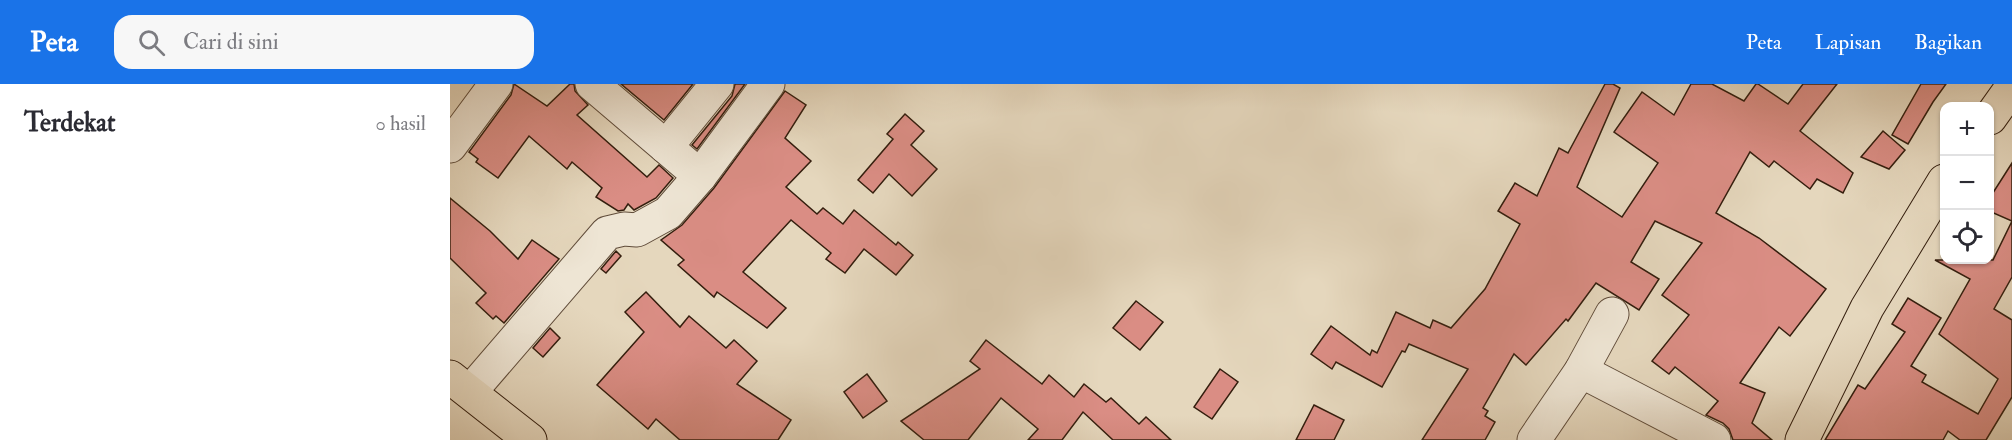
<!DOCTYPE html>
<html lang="id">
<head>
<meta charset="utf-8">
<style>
  :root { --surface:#fff; --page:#f7f7f7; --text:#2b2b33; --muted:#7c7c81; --line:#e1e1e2; --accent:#1a73e8 }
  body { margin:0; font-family:"IM FELL Double Pica",serif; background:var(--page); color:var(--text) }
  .controls { position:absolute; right:18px; top:18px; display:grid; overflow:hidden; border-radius:12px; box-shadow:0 2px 4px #0004 }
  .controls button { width:54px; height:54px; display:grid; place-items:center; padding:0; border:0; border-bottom:2px solid var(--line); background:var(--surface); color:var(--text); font:30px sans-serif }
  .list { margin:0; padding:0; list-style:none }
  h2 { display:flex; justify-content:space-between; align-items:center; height:78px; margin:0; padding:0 24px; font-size:26px }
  h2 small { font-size:20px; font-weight:400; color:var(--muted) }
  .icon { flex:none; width:33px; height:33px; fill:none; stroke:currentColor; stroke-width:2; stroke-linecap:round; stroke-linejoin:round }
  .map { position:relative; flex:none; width:1562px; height:356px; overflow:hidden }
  header { display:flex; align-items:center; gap:36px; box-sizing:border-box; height:84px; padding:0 30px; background:var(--accent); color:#fff }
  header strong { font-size:28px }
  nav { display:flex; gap:33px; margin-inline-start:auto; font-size:21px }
  .search { width:420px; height:54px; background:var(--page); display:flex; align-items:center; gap:15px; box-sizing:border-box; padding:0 21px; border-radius:18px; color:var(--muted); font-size:22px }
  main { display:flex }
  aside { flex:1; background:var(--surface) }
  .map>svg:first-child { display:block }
  .building { fill:#da8d84; stroke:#341e0e; stroke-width:1.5 }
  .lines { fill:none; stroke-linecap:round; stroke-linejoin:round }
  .minor-casing { stroke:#604c3a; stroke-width:35 }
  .major-casing { stroke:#341e0e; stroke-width:35 }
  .minor { stroke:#eee5d4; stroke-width:33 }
  .major { stroke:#e5d7bd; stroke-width:33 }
</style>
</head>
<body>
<header>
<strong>Peta</strong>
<div class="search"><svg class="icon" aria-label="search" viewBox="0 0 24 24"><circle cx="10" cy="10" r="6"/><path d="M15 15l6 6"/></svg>Cari di sini</div>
<nav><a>Peta</a><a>Lapisan</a><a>Bagikan</a></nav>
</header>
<main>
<aside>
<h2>Terdekat<small>0 hasil</small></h2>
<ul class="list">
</ul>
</aside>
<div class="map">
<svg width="1562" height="356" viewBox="0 0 1562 356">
  <rect width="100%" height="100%" fill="#e5d7bd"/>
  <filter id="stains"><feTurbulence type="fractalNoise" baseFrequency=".00333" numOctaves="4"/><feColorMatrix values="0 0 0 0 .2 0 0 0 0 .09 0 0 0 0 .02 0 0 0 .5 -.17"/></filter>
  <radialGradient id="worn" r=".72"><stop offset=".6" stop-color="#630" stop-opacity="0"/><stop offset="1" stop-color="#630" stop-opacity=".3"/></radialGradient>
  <g class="building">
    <path d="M 64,0 L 97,22 L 120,0 L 124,0 L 125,7 L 138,21 L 127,31 L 197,93 L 209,81 L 223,94 L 206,114 L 184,126 L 178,120 L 174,126 L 168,127 L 146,113 L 152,104 L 122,78 L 117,85 L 79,52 L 48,94 L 26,78 L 28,75 L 19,68 L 61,11 Z"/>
    <path d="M 171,0 L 243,0 L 214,36 Z"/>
    <path d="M 285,0 L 295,0 L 247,65 L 242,61 L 282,12 Z"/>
    <path d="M 1155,0 L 1163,0 L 1170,4 L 1127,103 L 1172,133 L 1208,79 L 1164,48 L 1192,8 L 1224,31 L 1241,0 L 1262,0 L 1294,17 L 1306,0 L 1308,0 L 1338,20 L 1353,0 L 1387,0 L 1350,47 L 1403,89 L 1393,109 L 1367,95 L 1360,105 L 1324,77 L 1319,83 L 1300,68 L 1266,129 L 1309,154 L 1376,205 L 1340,252 L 1329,243 L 1290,299 L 1315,309 L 1302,339 L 1322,356 L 1283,356 L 1279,345 L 1273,339 L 1256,331 L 1268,317 L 1225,283 L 1219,290 L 1202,277 L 1239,231 L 1212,211 L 1252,159 L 1205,137 L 1181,178 L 1209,195 L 1189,226 L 1146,199 L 1118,237 L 1116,235 L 1076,281 L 1064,270 L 1033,324 L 1038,327 L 1035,332 L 1045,338 L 1035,356 L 972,356 L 1018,285 L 959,260 L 955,268 L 952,267 L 932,303 L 886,278 L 882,285 L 861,270 L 881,242 L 920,271 L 922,266 L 927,269 L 946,228 L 980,244 L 983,236 L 1001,244 L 1035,205 L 1070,140 L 1048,127 L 1065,99 L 1087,112 L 1109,64 L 1118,69 Z"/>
    <path d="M 1471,0 L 1496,0 L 1483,18 L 1458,60 L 1442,51 Z"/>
    <path d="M 335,7 L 356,21 L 335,54 L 361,77 L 336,103 L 367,130 L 373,124 L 393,140 L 404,126 L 446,161 L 448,158 L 463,171 L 446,191 L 414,165 L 395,189 L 376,175 L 381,169 L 341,136 L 293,188 L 336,224 L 317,244 L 267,208 L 264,213 L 228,181 L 234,176 L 211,156 L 232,141 L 264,104 Z"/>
    <path d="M 455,30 L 474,47 L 461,61 L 487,85 L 462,112 L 439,90 L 423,109 L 408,96 L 443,55 L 437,50 Z"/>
    <path d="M 1433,47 L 1455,66 L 1439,85 L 1411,73 Z"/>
    <path d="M 1562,79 L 1562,193 L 1544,225 L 1562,236 L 1562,313 L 1536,356 L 1510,356 L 1498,347 L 1493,356 L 1375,356 L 1408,301 L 1415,305 L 1455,248 L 1442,240 L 1458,214 L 1491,234 L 1461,282 L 1476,291 L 1472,298 L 1528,330 L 1548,295 L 1489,250 L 1520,195 L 1485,176 L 1543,176 L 1562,137 L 1539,127 L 1539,115 Z"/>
    <path d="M 0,114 L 40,147 L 68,175 L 82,156 L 109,175 L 54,239 L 46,232 L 43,235 L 26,219 L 36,209 L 0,174 Z"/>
    <path d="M 166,167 L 171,172 L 156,189 L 151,185 Z"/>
    <path d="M 196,208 L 230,243 L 239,232 L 276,264 L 284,256 L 307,277 L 287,300 L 341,336 L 328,356 L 230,356 L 206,335 L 198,345 L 147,301 L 194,248 L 175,228 Z"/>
    <path d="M 686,217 L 713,238 L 690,266 L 663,244 Z"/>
    <path d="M 100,244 L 110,254 L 93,273 L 83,264 Z"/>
    <path d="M 536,256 L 592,300 L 599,291 L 624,313 L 634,300 L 656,318 L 661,314 L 689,340 L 696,333 L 721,356 L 663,356 L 633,328 L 612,356 L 578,356 L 588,345 L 551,314 L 518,356 L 474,356 L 451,337 L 530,285 L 520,277 Z"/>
    <path d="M 770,285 L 788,298 L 762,335 L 744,323 Z"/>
    <path d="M 417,290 L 437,317 L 413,334 L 394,308 Z"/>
    <path d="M 864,321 L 894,336 L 884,356 L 846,356 Z"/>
  </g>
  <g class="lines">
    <g class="minor-casing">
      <g id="minor">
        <path d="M 142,0 L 250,92"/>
        <path d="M 0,62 L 46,0"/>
        <path d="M 216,63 L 267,0"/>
        <path d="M 1131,287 L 1264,356"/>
        <path d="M 20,308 L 157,149 L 174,145 L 187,146 L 218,129 L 250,92 L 318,0"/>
        <path d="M 1084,356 L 1131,287 L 1162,230"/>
      </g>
    </g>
    <g class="major-casing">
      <g id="major">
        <path d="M 1540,34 L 1562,3"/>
        <path d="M 0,293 L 80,356"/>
        <path d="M 1352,356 L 1417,224 L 1494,97"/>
      </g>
    </g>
    <use href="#minor" class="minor"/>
    <use href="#major" class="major"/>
  </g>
  <rect width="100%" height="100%" filter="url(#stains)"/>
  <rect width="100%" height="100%" fill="url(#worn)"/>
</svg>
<div class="controls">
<button>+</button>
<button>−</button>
<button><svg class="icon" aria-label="locate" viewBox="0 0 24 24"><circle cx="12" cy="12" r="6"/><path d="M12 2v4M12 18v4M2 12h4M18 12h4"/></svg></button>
</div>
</div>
</main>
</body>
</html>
